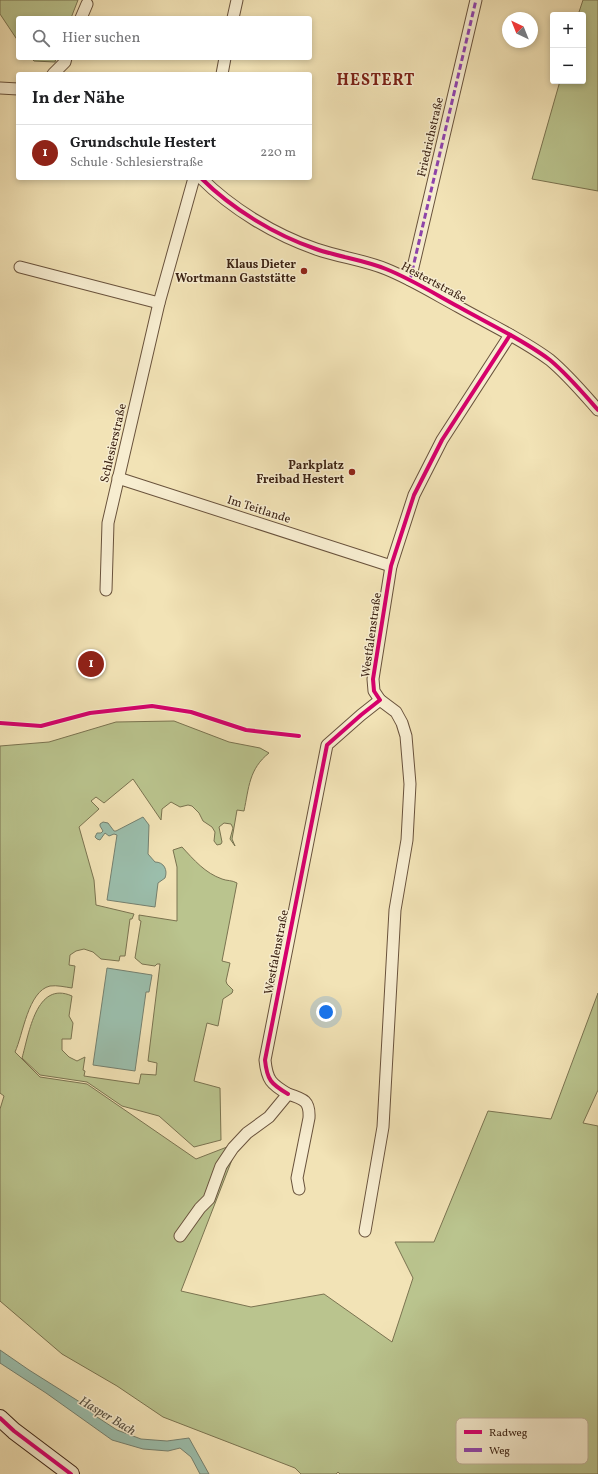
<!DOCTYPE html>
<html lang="de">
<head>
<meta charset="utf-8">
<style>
  :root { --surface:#fff; --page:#f2f2f2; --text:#202124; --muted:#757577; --line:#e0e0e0; --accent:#8f2418 }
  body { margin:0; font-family:Vollkorn,serif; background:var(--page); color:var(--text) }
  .controls { position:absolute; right:12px; top:12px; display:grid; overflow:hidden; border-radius:4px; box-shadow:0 2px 6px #0003 }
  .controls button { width:36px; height:36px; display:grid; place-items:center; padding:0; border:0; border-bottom:1px solid var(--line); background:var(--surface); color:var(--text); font:20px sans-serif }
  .compass { position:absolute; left:502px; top:12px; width:36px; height:36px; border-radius:50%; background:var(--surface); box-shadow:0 2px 6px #0003; rotate:317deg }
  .you { position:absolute; left:326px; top:1012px; width:14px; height:14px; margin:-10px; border:3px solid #fff; border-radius:50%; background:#1a73e8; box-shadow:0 0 0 6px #1a73e833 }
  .badge { display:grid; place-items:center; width:26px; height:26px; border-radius:50%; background:var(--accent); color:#fff; font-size:13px; font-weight:700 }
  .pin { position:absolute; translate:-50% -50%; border:2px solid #fff; box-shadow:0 1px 4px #0006 }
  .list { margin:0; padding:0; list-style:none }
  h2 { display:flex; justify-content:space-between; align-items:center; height:52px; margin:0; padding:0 16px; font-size:17px }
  h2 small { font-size:13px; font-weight:400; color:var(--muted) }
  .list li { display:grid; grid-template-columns:26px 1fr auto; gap:12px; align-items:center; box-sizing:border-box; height:56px; padding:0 16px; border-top:1px solid var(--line) }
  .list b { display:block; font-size:15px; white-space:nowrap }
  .list p { margin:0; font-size:13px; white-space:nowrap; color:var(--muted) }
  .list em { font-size:13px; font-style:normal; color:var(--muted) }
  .icon { flex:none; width:22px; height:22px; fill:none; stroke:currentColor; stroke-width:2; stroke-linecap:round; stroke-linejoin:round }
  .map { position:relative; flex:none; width:598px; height:1474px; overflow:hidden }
  .search { position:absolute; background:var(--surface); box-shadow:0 2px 6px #0003; left:16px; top:16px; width:296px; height:44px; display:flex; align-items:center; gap:10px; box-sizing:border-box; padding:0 14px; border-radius:4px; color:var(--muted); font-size:15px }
  .panel { position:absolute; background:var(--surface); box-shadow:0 2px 6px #0003; left:16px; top:72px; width:296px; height:108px; border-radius:4px }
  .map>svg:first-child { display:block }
  .green { fill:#bac48e; stroke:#7a7350 }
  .water { fill:#9bbeac; stroke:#75806f }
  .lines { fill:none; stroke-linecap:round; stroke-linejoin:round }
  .street-casing { stroke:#69523c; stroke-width:13 }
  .secondary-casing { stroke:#3b2213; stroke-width:18 }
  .street { stroke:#f7edd0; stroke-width:11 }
  .secondary { stroke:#f7edd0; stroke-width:16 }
  .quiet { stroke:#8e44ad; stroke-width:3; stroke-dasharray:6 3; stroke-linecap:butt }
  .cycleway-casing { stroke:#f7edd0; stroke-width:6 }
  .cycleway { stroke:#d6006c; stroke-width:4 }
  .poi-dot { fill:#8f2418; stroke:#f7edd0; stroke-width:1.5 }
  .labels { text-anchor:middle; stroke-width:3; stroke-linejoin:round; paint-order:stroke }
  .street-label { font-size:12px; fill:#3b2213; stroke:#f7edd0 }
  .poi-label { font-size:12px; font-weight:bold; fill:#3b2213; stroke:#f7edd0; text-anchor:end }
  .water-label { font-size:13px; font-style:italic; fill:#585141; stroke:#f7edd0 }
  .district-label { font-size:16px; font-weight:bold; letter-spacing:1px; fill:#7a1f14; stroke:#f7edd0 }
  .key { fill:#f7edd0; stroke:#bfb097; stroke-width:1 }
  .key-label { font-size:11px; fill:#3b2213 }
</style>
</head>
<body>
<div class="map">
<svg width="598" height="1474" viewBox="0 0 598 1474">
  <rect width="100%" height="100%" fill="#f2e3b6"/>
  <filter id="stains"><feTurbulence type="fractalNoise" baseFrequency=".005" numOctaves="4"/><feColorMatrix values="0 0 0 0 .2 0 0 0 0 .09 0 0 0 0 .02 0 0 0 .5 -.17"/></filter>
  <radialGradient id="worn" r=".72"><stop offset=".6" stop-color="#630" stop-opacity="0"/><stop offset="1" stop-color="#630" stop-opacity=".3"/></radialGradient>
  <g class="green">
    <path d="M 0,0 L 78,0 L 71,18 L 18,18 L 18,41 L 0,14 Z"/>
    <path d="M 583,0 L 598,0 L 598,191 L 532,179 L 560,81 L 583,81 L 583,15 L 578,15 Z"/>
    <path d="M 31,58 L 56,58 L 55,62 L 34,61 Z"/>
    <path d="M 174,721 L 229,742 L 260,748 L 269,753 C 249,769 249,787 244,811 L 237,810 L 232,839 L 235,846 L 230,839 L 233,828 L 231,824 L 224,823 L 219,827 L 222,842 L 221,844 L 217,845 L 214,841 L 215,832 L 212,827 L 203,821 L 199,813 L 192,806 L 188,805 L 180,807 L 171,802 L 162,809 L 161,820 L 133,779 L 104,803 L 96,797 L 91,801 L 99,809 L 79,827 L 94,880 L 96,905 L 134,914 L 132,919 L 130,919 L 125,956 L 120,956 L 119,961 L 101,959 L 93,952 L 84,949 L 76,951 L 70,955 L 69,965 L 75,966 L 72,988 C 65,987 57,985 50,986 C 28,991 23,1035 15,1052 L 40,1077 L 87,1084 L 196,1159 L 227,1147 L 235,1152 L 181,1291 L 251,1307 L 324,1294 L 392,1342 L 413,1278 L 395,1242 L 434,1242 L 488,1111 L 551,1119 L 598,993 L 598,1090 L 583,1123 L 598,1126 L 598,1474 L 340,1474 L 338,1472 L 336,1474 L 301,1474 L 295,1468 L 163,1417 L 117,1386 L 62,1354 L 0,1301 L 0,1109 L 4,1096 L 0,1093 L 0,746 L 49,742 L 116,722 Z"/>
    <path d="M 182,847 C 194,860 205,873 222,879 C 227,881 232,880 237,883 L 222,961 L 230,963 L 226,981 L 227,984 L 233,990 L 232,993 L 223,999 L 218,1026 L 207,1023 L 194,1081 L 220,1088 L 221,1140 L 194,1147 L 159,1116 L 122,1106 L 87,1082 L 40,1075 L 22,1058 C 29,1034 36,980 72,996 L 69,1016 L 73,1023 L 71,1039 L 62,1039 L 62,1050 L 69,1057 L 77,1061 L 85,1057 L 83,1070 L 85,1071 L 84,1076 L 139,1084 L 141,1074 L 156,1075 L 157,1063 L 148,1061 L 160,964 L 157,964 L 155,966 L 142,964 L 135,958 L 141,921 L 139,920 L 139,915 L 177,921 L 177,867 L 173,850 Z"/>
  </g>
  <g class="water">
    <path d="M 143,817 L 149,825 L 148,854 L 155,862 C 164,862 168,870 165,878 L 158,883 L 155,907 L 107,900 L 117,835 L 114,834 L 109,836 L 105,833 L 100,840 L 97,839 L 95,837 L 97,833 L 101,833 L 103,831 L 100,826 L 100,824 L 103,822 L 108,823 L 114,831 L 116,831 Z"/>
    <path d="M 107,968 L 152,975 L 149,992 L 146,992 L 135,1071 L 93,1065 Z"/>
    <path d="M 0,1350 L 29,1370 L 83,1404 L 97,1417 L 117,1430 L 141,1439 L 167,1441 L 189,1438 L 209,1474 L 200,1474 L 191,1457 L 180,1448 L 168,1451 L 143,1449 L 112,1440 L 46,1393 L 0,1363 Z"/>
  </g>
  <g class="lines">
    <g class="street-casing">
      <g id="street">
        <path d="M 81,18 L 87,4"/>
        <path d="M 233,18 L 237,0"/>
        <path d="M 53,74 L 65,62 L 66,58"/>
        <path d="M 222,74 L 225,58"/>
        <path d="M 0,88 L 18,89"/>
        <path d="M 201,178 C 232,209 275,235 316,249 C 339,257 364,260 386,269 C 411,279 435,294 459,307 C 489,324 522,339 550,360 C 568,375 583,393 598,410"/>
        <path d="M 20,267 L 159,303"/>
        <path d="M 410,280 L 476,0"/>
        <path d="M 118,478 L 391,566"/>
        <path d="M 106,590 L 108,523 L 159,303 L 194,178"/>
        <path d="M 288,1094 C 271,1084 267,1080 265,1060 L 327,745 L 361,715 L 380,700 L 374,691 L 373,679 L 391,566 L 414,495 L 442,440 L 510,335"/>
        <path d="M 365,1231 L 383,1127 L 395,910 L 407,840 L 410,784 L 406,736 L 402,723 L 396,712 L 380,700"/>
        <path d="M 180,1236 L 200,1208 L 209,1199 L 221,1166 L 233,1148 L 247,1133 L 269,1117 L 288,1094 C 304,1099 310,1101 309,1118 L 297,1178 L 299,1189"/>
      </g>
    </g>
    <g class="secondary-casing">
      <path id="secondary" d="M 0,1418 L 14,1431 L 71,1474"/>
    </g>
    <use href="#street" class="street"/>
    <use href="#secondary" class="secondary"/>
    <path class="quiet" d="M 410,280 L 476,0"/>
    <g class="cycleway-casing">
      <g id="cycleway">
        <path d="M 201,178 C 232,209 275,235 316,249 C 339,257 364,260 386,269 C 411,279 435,294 459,307 C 489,324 522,339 550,360 C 568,375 583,393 598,410"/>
        <path d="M 0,723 L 41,726 L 90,713 L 152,706 L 191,712 L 246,730 L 299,736"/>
        <path d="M 288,1094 C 271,1084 267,1080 265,1060 L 327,745 L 361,715 L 380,700 L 374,691 L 373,679 L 391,566 L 414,495 L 442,440 L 510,335"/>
        <path d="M 0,1418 L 14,1431 L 71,1474"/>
      </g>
    </g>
    <use href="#cycleway" class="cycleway"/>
  </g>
  <g class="poi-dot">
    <circle cx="304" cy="271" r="4"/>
    <circle cx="352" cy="472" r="4"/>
  </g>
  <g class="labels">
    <g class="street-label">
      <text transform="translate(430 137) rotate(-77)" y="4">Friedrichstraße</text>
      <text transform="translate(434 282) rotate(28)" y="4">Hestertstraße</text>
      <text transform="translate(113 443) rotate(-77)" y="4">Schlesierstraße</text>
      <text transform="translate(259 509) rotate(18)" y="4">Im Teitlande</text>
      <text transform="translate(371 635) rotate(-82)" y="4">Westfalenstraße</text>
      <text transform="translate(276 952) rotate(-79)" y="4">Westfalenstraße</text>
    </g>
    <g class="poi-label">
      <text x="296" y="268">Klaus Dieter<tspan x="296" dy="14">Wortmann Gaststätte</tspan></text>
      <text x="344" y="469">Parkplatz<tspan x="344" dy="14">Freibad Hestert</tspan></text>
    </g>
    <g class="water-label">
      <text transform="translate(108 1415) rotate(31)" y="5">Hasper Bach</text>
    </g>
    <g class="district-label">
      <text x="376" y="85">HESTERT</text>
    </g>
  </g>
  <rect x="456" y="1418" width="132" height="46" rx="6" class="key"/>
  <rect x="464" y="1430" width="18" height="4" fill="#d6006c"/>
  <rect x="464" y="1448" width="18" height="4" fill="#8e44ad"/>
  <g class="key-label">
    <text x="489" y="1436">Radweg</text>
    <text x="489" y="1454">Weg</text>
  </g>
  <rect width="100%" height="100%" filter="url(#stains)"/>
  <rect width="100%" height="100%" fill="url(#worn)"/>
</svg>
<div class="controls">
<button>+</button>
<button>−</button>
</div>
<svg class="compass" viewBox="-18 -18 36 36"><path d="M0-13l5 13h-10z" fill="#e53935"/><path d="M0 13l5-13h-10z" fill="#757577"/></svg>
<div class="you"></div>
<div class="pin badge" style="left:91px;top:664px">1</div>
<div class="search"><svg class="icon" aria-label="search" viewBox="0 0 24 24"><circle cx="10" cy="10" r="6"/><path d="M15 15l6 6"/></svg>Hier suchen</div>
<section class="panel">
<h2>In der Nähe<small></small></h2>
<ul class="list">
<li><span class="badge">1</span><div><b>Grundschule Hestert</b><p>Schule · Schlesierstraße</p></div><em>220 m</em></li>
</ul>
</section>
</div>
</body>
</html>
